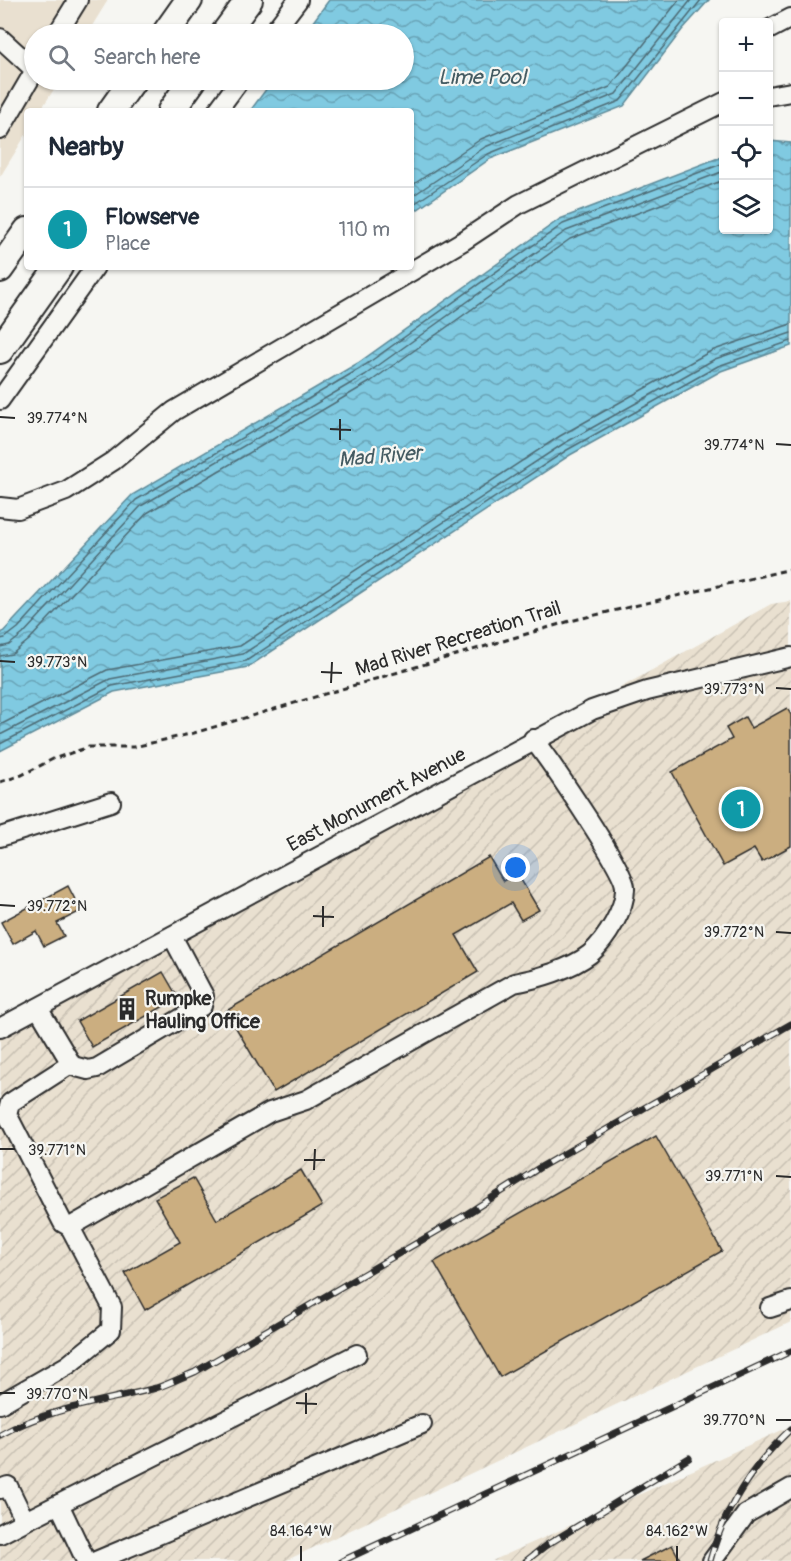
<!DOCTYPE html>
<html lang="en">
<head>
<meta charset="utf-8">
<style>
  :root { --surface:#fff; --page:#f2f2f3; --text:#1f2937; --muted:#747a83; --line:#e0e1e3; --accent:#111827 }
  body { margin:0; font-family:Pangolin,sans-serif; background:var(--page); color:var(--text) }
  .controls { position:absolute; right:18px; top:18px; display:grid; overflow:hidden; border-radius:6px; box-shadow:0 2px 4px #0004 }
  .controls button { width:54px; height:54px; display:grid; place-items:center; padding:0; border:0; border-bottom:2px solid var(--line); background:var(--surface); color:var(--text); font:30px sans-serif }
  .you { position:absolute; left:516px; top:868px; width:21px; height:21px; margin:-15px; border:4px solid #fff; border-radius:50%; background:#1a73e8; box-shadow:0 0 0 9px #1a73e833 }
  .badge { display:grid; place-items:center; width:39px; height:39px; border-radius:50%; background:var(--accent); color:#fff; font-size:20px; font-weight:700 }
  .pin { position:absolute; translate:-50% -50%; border:3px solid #fff; box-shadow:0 2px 6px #0006 }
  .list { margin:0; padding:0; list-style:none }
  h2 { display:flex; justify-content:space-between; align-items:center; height:78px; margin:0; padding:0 24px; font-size:26px }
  h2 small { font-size:20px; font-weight:400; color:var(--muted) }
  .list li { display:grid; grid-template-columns:39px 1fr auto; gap:18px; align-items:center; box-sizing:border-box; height:84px; padding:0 24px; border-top:2px solid var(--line) }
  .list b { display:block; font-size:22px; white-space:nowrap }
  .list p { margin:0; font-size:20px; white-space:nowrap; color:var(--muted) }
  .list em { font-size:20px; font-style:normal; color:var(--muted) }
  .icon { flex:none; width:33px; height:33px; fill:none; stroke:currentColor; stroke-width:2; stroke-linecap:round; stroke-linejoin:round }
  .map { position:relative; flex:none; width:791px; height:1561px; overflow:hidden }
  .search { position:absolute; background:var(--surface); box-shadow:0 2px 4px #0004; left:24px; top:24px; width:390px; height:66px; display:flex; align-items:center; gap:15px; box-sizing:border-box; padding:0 21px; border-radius:33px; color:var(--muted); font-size:22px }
  .panel { position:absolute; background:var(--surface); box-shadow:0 2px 4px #0004; left:24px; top:108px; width:390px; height:162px; border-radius:6px }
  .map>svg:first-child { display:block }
  .built { fill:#e9e0d0 }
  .industrial { fill:url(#industrial-furrows) }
  .water { fill:url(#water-waves); stroke:#5e8a98; stroke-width:1.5 }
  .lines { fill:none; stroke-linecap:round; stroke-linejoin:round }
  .shore { stroke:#4d6b74; stroke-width:1.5 }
  .building { fill:#cbae80; stroke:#2b2b2b; stroke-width:1.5 }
  .minor-casing { stroke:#2b2b2b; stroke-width:22 }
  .highway-casing { stroke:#2b2b2b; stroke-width:30 }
  .path { stroke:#2b2b2b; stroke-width:3; stroke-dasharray:6 4.5; stroke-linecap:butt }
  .minor { stroke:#f6f6f2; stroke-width:18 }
  .highway { stroke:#f6f6f2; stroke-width:26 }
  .rail-casing { stroke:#2b2b2b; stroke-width:7 }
  .rail { stroke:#f6f6f2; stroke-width:4.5; stroke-dasharray:14; stroke-linecap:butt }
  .ticks { fill:none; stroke:#2b2b2b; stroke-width:2 }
  .labels { text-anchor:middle; stroke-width:4.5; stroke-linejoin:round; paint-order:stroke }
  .street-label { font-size:20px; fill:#2b2b2b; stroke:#f6f6f2 }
  .poi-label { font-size:20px; font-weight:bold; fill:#2b2b2b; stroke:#f6f6f2; text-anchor:start }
  .water-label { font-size:21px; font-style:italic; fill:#445b62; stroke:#f6f6f2 }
  .ticks-label { font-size:15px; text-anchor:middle; fill:#2b2b2b; stroke:#f6f6f2; stroke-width:4.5; stroke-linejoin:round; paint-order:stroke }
</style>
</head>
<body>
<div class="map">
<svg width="791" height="1561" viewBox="0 0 791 1561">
  <defs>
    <pattern id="industrial-furrows" width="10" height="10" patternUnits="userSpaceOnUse" patternTransform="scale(1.5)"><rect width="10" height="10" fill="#e9e0d0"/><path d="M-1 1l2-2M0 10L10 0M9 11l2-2" fill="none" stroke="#c8c0b3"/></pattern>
    <pattern id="water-waves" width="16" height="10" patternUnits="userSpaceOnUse" patternTransform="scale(1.5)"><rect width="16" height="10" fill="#80cae1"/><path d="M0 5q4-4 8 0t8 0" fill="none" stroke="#69a4b7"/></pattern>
  </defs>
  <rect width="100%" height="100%" fill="#f6f6f2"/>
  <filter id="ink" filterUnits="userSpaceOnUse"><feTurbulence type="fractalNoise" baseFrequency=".0167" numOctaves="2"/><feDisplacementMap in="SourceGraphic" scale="12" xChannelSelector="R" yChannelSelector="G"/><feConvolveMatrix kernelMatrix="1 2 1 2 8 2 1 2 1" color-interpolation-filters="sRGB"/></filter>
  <g filter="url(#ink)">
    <path class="built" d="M 0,0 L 108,0 L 87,34 L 34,34 L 34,80 L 60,80 L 40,111 L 27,111 L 27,133 L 0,177 Z"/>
    <g class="industrial">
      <path d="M 791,601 L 791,1322 L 285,1561 L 0,1561 L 0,1032 L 771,604 Z"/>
      <path d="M 791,1426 L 791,1561 L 492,1561 L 503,1556 Z"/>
    </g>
    <g class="water">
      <path d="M 329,0 L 709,0 L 682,30 L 624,106 L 490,159 L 411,214 L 411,111 L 250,111 L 273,80 L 404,80 L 404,34 L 304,34 Z"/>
      <path d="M 769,141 L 791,143 L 791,346 L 721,371 L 570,455 L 248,667 L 114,692 L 0,751 L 0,635 L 132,495 L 358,363 L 560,219 L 723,156 L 724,230 L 768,230 Z"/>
    </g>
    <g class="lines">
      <g class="shore">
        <path d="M 411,186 L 481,139 L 610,87 L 679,0"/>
        <path d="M 411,197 L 485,147 L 616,94 L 691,0"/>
        <path d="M 411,206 L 488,154 L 620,101 L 701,0"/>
        <path d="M 0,639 L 5,638 L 18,628 L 136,500 L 361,368 L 563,224 L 724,163"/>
        <path d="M 0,647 L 9,645 L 23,634 L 141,506 L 365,375 L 566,231 L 724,171"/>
        <path d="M 0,656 L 12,654 L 29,640 L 147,513 L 370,382 L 570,239 L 724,180"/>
        <path d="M 0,725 L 107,670 L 240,646 L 560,436 L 711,351 L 791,324"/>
        <path d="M 0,735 L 110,679 L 243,654 L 563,444 L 715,359 L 791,333"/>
        <path d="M 0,744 L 112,686 L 246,661 L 567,450 L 718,366 L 791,341"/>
      </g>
    </g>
    <g class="building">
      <path d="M 787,708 L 791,715 L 791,846 L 762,862 L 754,849 L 723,866 L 672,772 L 732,739 L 726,728 L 745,717 L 751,728 Z"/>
      <path d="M 489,857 L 503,881 L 517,873 L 539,910 L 521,920 L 511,903 L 456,935 L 478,972 L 274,1092 L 226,1011 Z"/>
      <path d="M 68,886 L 81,911 L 57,923 L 64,936 L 44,946 L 36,931 L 13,944 L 1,922 Z"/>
      <path d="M 163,972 L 178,998 L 92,1047 L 77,1021 Z"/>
      <path d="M 656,1136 L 722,1251 L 500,1377 L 434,1262 Z"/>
      <path d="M 301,1170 L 322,1206 L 145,1310 L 125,1273 L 180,1242 L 155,1198 L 193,1178 L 217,1220 Z"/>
      <path d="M 672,1545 L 681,1561 L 640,1561 Z"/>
    </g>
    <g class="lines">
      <g class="minor-casing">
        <g id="minor">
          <path d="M 768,30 L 791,18"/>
          <path d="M 57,34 L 78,0"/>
          <path d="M 272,34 L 298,0"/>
          <path d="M 0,38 L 34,69"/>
          <path d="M 768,96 L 791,92"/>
          <path d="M 217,111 L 240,80"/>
          <path d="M 0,130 L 34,72"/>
          <path d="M 0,400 L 95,267"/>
          <path d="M 0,507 L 18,509 L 66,491 L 113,461 L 174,411 L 463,241 L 519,204 L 724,102"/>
          <path d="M 0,837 L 111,802"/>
          <path d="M 38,1008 L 69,1060 L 69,1065 L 10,1103 L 7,1114 L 63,1223 L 70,1227 L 270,1112 L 306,1100 L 514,983 C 537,979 571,969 590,954 C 606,940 626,908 625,887 C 624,868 549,760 533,739"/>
          <path d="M 0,1028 L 592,710 L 647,691 L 791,657"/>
          <path d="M 69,1065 L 88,1070 L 97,1068 L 202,1006 L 204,996 L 172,936"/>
          <path d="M 770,1308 L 791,1301"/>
          <path d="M 0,1404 L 68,1365 L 111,1330 L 112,1307 L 70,1227"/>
          <path d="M 0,1489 L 8,1486 L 25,1521 L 59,1504 L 86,1561"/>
          <path d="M 59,1504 L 357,1354"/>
          <path d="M 0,1534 L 25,1521"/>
          <path d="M 96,1561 L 422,1424"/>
          <path d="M 712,1561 L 746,1514 L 791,1488"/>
        </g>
      </g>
      <g class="highway-casing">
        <g id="highway">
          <path d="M 165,34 L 189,0"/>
          <path d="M 224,34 L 249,0"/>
          <path d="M 111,111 L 133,80"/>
          <path d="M 171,111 L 193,80"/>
          <path d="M 0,269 L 27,231"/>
          <path d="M 0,350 L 59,267"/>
        </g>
      </g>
      <path class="path" d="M 0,782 L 22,775 L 53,759 L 89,747 L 134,747 L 194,733 L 570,621 L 791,569"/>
      <use href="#minor" class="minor"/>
      <use href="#highway" class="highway"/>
      <g class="rail-casing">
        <g id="rail">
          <path d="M 0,1435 C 49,1408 103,1402 156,1388 C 169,1384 182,1377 195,1372 L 465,1215 L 539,1168 L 791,1024"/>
          <path d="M 342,1561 L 791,1351"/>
          <path d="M 526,1561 L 545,1546 L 689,1458"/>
          <path d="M 710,1561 C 723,1511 753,1464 791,1429"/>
        </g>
      </g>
      <use href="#rail" class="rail"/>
    </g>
  </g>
  <path class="ticks" d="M 0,417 L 15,418M 330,429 L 351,430M 340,440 L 340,419M 776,444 L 791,445M 0,661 L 15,662M 321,672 L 342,673M 331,683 L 332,662M 776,688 L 791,689M 0,905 L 15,906M 313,916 L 334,917M 323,927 L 323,906M 776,932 L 791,933M 0,1149 L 15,1149M 304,1160 L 325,1160M 314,1170 L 315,1149M 776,1176 L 791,1177M 0,1393 L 15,1393M 296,1403 L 317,1404M 306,1414 L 306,1393M 776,1420 L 791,1420M 301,1561 L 301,1546M 677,1561 L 677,1546"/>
  <defs>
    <g id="building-bare" transform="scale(1.8)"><path d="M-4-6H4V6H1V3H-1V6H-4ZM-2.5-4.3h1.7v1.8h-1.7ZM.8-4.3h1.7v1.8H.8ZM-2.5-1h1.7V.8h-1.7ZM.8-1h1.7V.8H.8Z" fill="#2b2b2b" stroke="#f6f6f2" stroke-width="2.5" paint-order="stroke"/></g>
  </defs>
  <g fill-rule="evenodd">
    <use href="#building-bare" x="127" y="1009"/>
  </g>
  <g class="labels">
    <g class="street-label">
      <text transform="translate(458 638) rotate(-17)" y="7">Mad River Recreation Trail</text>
      <text transform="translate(376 799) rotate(-28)" y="7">East Monument Avenue</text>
    </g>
    <g class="poi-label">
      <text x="145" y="1005">Rumpke<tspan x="145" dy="23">Hauling Office</tspan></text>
    </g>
    <g class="water-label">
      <text x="482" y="84">Lime Pool</text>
      <text transform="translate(380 456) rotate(-5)" y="7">Mad River</text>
    </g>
  </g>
  <g class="ticks-label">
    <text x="57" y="423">39.774°N</text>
    <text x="734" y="450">39.774°N</text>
    <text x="57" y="667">39.773°N</text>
    <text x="734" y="694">39.773°N</text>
    <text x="57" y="911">39.772°N</text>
    <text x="734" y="937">39.772°N</text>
    <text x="57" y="1155">39.771°N</text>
    <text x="734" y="1181">39.771°N</text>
    <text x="57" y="1399">39.770°N</text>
    <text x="734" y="1425">39.770°N</text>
    <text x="301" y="1536">84.164°W</text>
    <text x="677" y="1536">84.162°W</text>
  </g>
</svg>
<div class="controls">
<button>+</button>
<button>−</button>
<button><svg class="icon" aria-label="locate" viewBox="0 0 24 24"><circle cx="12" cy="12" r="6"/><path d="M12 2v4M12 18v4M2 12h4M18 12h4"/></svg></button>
<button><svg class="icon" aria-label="layers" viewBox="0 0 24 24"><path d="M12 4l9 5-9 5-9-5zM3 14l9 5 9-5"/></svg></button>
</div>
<div class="you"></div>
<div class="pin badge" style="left:741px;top:809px;background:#0f9aa8">1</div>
<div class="search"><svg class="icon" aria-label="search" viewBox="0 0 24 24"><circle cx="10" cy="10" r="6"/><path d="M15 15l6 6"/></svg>Search here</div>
<section class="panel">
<h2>Nearby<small></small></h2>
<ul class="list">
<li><span class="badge" style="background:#0f9aa8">1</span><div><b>Flowserve</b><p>Place</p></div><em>110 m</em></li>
</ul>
</section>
</div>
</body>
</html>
